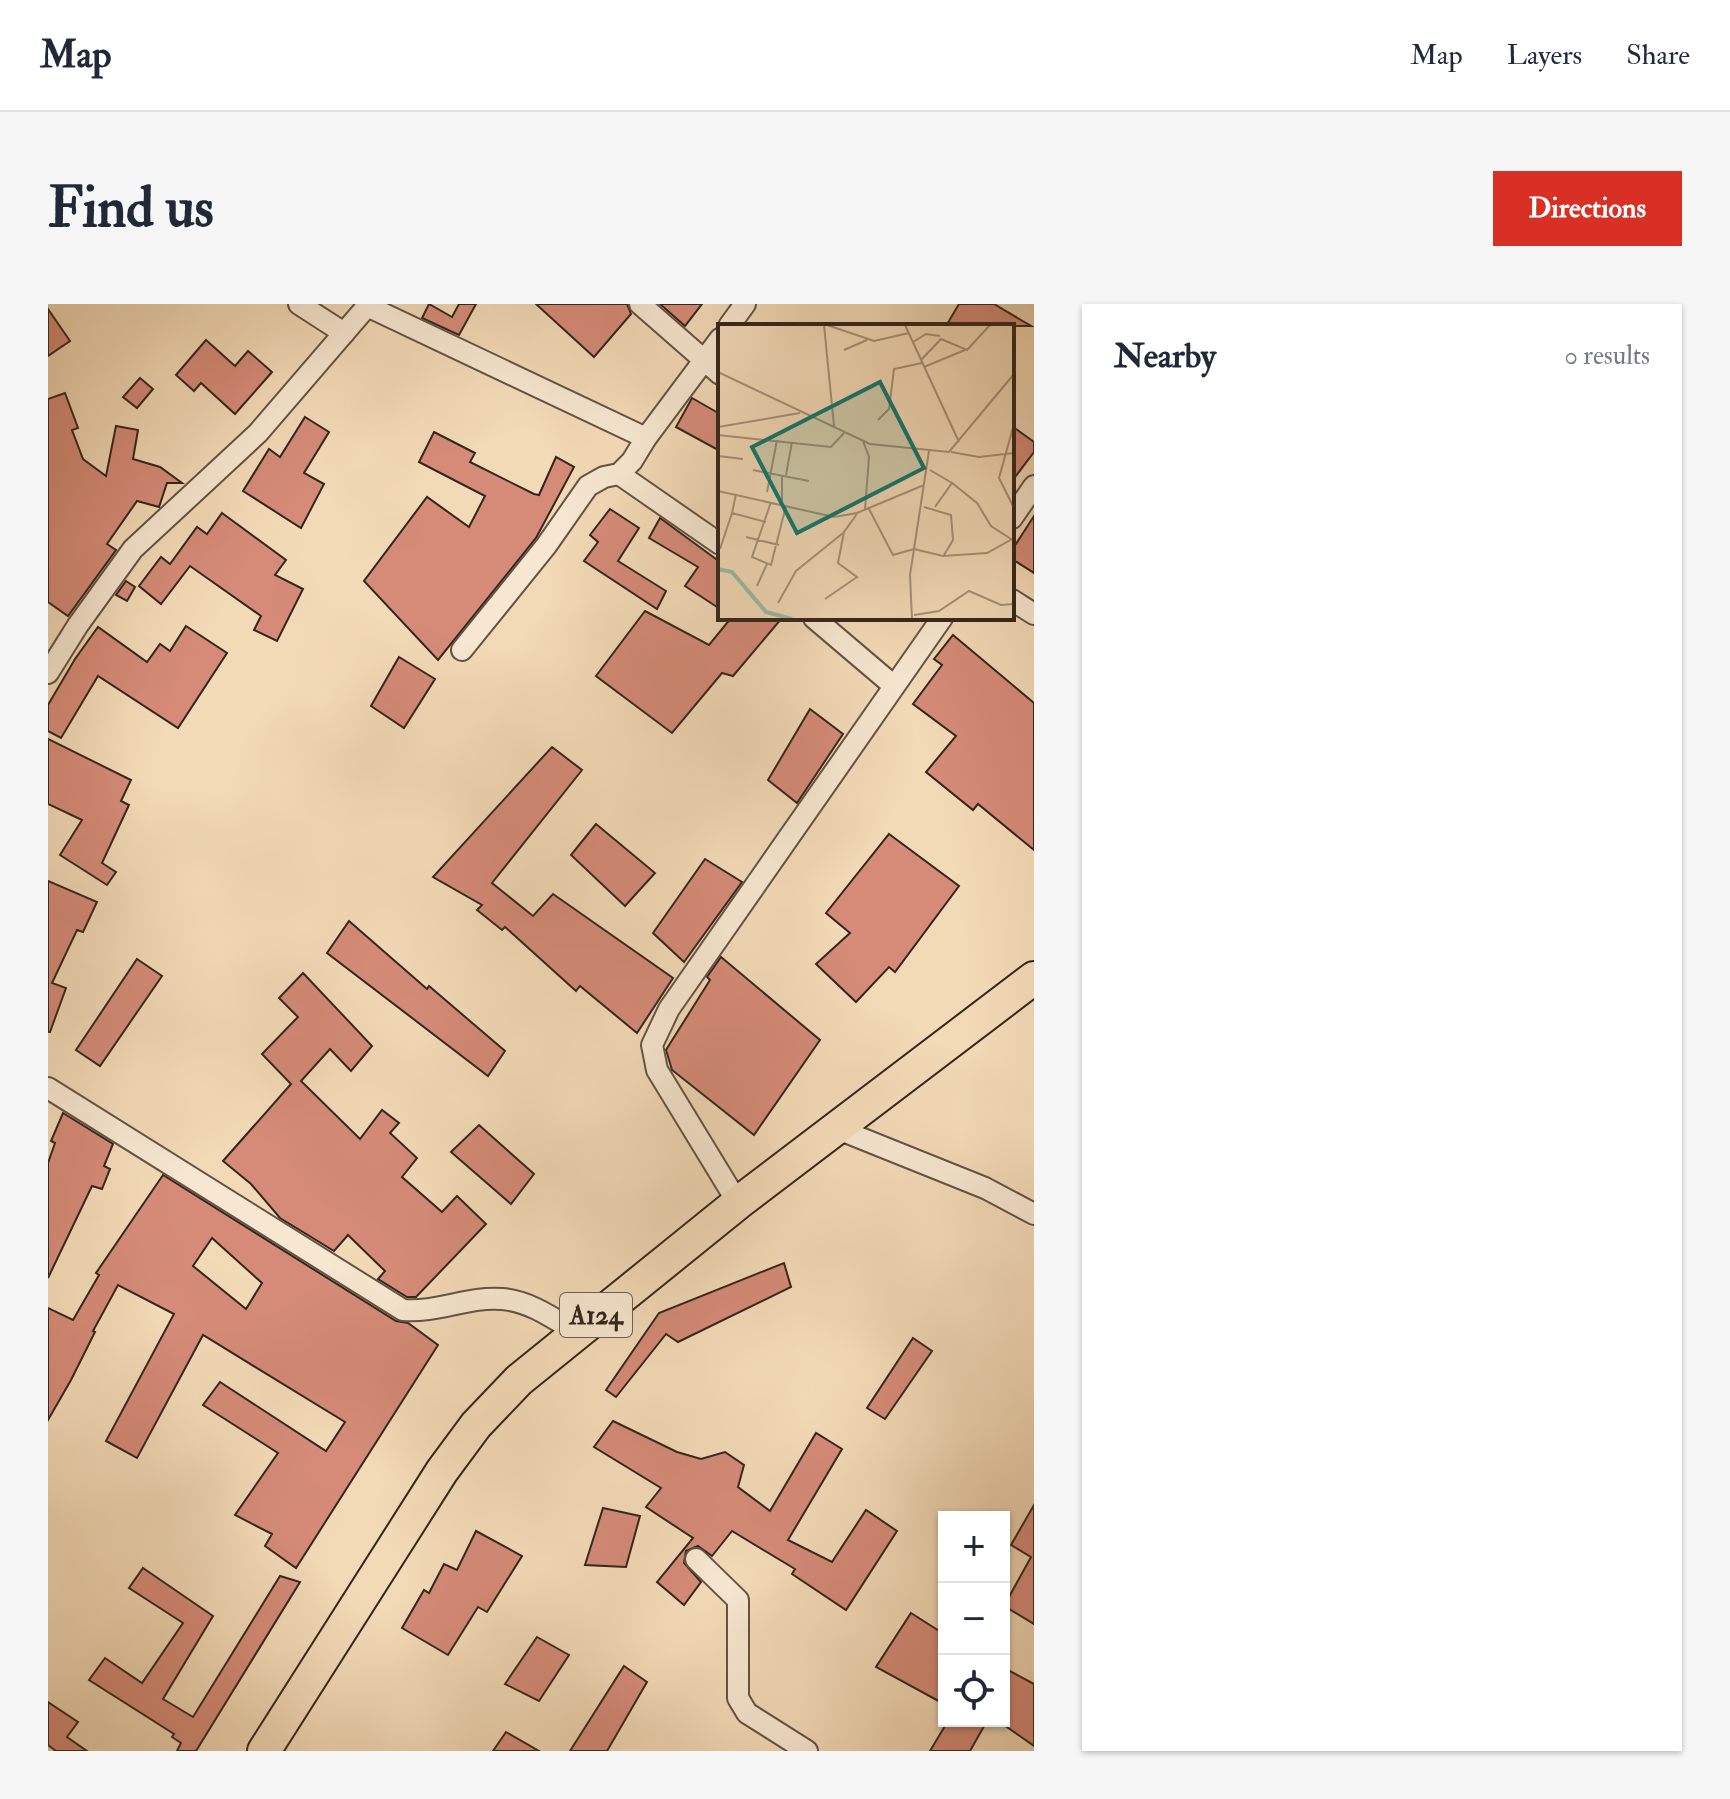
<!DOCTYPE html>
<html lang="en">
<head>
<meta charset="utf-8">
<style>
  :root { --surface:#fff; --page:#f6f6f7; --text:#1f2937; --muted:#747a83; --line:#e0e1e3; --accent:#d93025 }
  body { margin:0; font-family:"IM FELL Double Pica",serif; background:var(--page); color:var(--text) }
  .controls { position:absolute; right:24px; bottom:24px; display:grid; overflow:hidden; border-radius:0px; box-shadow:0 2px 6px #0004 }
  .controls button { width:72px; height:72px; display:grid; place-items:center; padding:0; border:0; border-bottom:2px solid var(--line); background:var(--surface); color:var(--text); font:40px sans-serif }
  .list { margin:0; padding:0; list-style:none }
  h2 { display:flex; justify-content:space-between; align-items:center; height:104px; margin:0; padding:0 32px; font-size:34px }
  h2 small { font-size:26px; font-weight:400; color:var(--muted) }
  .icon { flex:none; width:44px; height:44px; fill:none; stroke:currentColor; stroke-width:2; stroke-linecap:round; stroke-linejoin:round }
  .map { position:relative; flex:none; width:986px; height:1447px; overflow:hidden; border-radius:0px }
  header { display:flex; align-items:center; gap:48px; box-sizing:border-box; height:112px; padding:0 40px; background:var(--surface); border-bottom:2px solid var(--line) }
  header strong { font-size:38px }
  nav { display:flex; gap:44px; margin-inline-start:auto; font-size:28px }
  .intro { display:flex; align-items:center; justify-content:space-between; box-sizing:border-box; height:192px; padding:0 48px }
  h1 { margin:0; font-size:56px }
  .button { padding:20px 36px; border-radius:0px; background:var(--accent); color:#fff; font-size:28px; font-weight:700 }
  main { display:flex; gap:48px; padding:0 48px }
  aside { flex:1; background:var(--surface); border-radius:0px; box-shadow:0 2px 6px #0004 }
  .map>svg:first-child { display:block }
  .building { fill:#d58b78; stroke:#33261d; stroke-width:2; fill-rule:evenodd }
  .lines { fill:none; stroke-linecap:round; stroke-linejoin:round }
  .minor-casing { stroke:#635344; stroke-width:24 }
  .trunk-casing { stroke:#33261d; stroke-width:36 }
  .minor { stroke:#f7e7d0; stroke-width:20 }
  .trunk { stroke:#f3dab7; stroke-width:32 }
  .labels { text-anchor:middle; stroke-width:6; stroke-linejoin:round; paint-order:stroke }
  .shield { fill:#f7e7d0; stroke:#6e6053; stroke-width:2 }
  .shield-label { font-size:26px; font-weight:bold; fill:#33261d }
  .inset-river { fill:none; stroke:#9cbbaa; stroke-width:4 }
  .inset-road { fill:none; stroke:#a69279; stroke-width:2 }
  .view { fill:#0f766e; fill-opacity:0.15; stroke:#0f766e; stroke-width:4 }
  .inset-edge { fill:none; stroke:#33261d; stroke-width:4 }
</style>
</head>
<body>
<header>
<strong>Map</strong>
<nav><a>Map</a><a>Layers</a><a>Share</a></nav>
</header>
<div class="intro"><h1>Find us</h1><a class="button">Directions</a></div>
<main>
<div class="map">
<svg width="986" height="1447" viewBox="0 0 986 1447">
  <rect width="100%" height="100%" fill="#f3dab7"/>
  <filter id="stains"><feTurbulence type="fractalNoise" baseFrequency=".0025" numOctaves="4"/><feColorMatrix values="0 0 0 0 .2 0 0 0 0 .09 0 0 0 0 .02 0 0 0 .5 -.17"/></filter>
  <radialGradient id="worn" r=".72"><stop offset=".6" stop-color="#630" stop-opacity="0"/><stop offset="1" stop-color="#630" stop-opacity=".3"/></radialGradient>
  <g class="building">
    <path d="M 381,0 L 404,13 L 411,0 L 428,0 L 411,31 L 374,14 Z"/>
    <path d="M 488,0 L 579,0 L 583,10 L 546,53 Z"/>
    <path d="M 612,0 L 654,0 L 637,22 Z"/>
    <path d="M 911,0 L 946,0 L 983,22 L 898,22 Z"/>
    <path d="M 0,5 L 22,37 L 0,52 Z"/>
    <path d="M 158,36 L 187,62 L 200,47 L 224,68 L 187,110 L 153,79 L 146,87 L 128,71 Z"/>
    <path d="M 92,74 L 105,85 L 89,104 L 75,93 Z"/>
    <path d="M 17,89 L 30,124 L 24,126 L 35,155 L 58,172 L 68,122 L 90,126 L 85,155 L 112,163 L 134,179 L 119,179 L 111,203 L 89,197 L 59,240 L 68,246 L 20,312 L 0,298 L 0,95 Z"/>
    <path d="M 644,94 L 672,110 L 672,147 L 628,123 Z"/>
    <path d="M 257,113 L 281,128 L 256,169 L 276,180 L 253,224 L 195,187 L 221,145 L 232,153 Z"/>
    <path d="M 964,122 L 986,138 L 986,148 L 964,177 Z"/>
    <path d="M 386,128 L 427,149 L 422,158 L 486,190 L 491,191 L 508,153 L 526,163 L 488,234 L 390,356 L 316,277 L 379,193 L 421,223 L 437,192 L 371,158 Z"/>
    <path d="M 562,205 L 591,224 L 570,257 L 618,287 L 609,305 L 536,257 L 550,238 L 542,231 Z"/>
    <path d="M 174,209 L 238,256 L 227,271 L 255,285 L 229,337 L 206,326 L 213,312 L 142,262 L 113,300 L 91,282 L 113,253 L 122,260 L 149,223 L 159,230 Z"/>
    <path d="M 986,212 L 986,269 L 964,255 L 964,246 Z"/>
    <path d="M 612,214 L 672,258 L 672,305 L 637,282 L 650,263 L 601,234 Z"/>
    <path d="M 78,277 L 87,283 L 79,297 L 68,291 Z"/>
    <path d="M 597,307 L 661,341 L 683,314 L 734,314 L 685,372 L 674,369 L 624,429 L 548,372 Z"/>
    <path d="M 138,322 L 179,349 L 130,424 L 50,372 L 13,434 L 0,427 L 0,401 L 27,355 L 50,323 L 99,358 L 112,340 L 122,347 Z"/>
    <path d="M 905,331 L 986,399 L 986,546 L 930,500 L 925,506 L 878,468 L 908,432 L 865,400 L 894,361 L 886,355 Z"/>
    <path d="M 351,353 L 387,375 L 356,424 L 323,402 Z"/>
    <path d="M 762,405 L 795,430 L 749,499 L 720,476 Z"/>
    <path d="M 0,435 L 83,476 L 73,497 L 81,501 L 54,559 L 68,568 L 59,581 L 12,551 L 34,516 L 0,500 Z"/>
    <path d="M 504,443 L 534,466 L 444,579 L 485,612 L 505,590 L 625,674 L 589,729 L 532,682 L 528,687 L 457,623 L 454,626 L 429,606 L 434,601 L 385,573 Z"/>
    <path d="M 548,520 L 607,569 L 577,602 L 523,551 Z"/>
    <path d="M 841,530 L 911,582 L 847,668 L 841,663 L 808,698 L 768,660 L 802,629 L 778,609 Z"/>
    <path d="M 657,555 L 694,578 L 636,658 L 605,629 Z"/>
    <path d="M 0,577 L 49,598 L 35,628 L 29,626 L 4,679 L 18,684 L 2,728 L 0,728 Z"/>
    <path d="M 301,617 L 379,685 L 381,682 L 457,747 L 440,772 L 279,649 Z"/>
    <path d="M 673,653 L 772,736 L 706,831 L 624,766 L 618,746 L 662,676 L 659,673 Z"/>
    <path d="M 89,655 L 114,672 L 52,762 L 28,746 Z"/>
    <path d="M 255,669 L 324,742 L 303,767 L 282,745 L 253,777 L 312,835 L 334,806 L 351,819 L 342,829 L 369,854 L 354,873 L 394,908 L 409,892 L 438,920 L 368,993 L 359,993 L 330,975 L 337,967 L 300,931 L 286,947 L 232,914 L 203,880 L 175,857 L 243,780 L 214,750 L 250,713 L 231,694 Z"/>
    <path d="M 15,809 L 65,840 L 56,862 L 62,865 L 54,885 L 44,882 L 0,974 L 0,859 L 7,839 L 3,837 Z"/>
    <path d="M 431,821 L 486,870 L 463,900 L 403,848 Z"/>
    <path d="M 115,871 L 348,1017 L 360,1019 L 390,1041 L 248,1264 L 217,1242 L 224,1230 L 187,1211 L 230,1149 L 155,1101 L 172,1078 L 278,1147 L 297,1118 L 155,1031 L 89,1154 L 58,1137 L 126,1010 L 70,981 L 45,1027 L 47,1028 L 23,1076 L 0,1116 L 0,1004 L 25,1016 L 51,971 L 48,969 ZM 164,934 L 214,979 L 198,1005 L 145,962 Z"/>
    <path d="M 736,959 L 743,983 L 630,1038 L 618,1030 L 568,1093 L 558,1086 L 611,1009 Z"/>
    <path d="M 865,1034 L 884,1047 L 837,1115 L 819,1104 Z"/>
    <path d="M 565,1117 L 629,1148 L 653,1155 L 677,1148 L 696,1161 L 690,1183 L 722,1207 L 768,1129 L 794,1145 L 740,1236 L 784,1258 L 818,1206 L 849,1227 L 798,1306 L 744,1270 L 747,1265 L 684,1227 L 664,1252 L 650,1242 L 638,1247 L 636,1259 L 653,1278 L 636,1301 L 609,1278 L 645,1234 L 598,1203 L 613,1184 L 546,1143 Z"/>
    <path d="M 986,1201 L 986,1320 L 956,1302 L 983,1253 L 963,1241 Z"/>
    <path d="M 555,1204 L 592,1212 L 578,1263 L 537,1261 Z"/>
    <path d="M 428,1227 L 474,1252 L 439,1308 L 430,1303 L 400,1351 L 354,1324 L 376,1286 L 381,1289 L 396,1260 L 409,1266 Z"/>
    <path d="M 95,1264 L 165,1312 L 115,1395 L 145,1413 L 232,1272 L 252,1278 L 148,1447 L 129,1447 L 133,1439 L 124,1433 L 126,1430 L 41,1376 L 57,1354 L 94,1379 L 135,1319 L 81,1284 Z"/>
    <path d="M 863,1309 L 896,1330 L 896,1400 L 828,1363 Z"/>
    <path d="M 489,1333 L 521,1351 L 491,1397 L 457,1380 Z"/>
    <path d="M 576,1362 L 599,1378 L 559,1447 L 522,1447 Z"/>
    <path d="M 956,1364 L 986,1380 L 986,1442 L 956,1421 Z"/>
    <path d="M 0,1398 L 30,1418 L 19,1433 L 39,1447 L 8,1447 L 0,1441 Z"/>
    <path d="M 900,1417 L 939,1417 L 922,1447 L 882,1447 Z"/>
    <path d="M 458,1428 L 491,1447 L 445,1447 Z"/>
  </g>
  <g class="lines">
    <g class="minor-casing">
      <g id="minor">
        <path d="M 251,0 L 296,29"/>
        <path d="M 592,0 L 672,70"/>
        <path d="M 319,2 L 598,134"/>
        <path d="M 681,22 L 697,0"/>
        <path d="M 571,170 L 672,240"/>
        <path d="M 964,214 L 986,182"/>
        <path d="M 964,296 L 986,310"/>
        <path d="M 766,314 L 846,382"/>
        <path d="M 414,346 L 498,242 L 540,182 L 556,173 L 571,170 L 584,157 L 598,134 L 672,35"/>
        <path d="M 0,369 L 30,321 L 85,245 L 210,129 L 321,0"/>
        <path d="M 0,784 L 355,1006 C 389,1009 421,992 454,995 C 481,997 505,1014 528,1028"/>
        <path d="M 790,825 L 937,884 L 986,910"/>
        <path d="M 690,899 L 609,766 L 604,741 L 621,705 L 894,314"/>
        <path d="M 648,1255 L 690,1296 L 690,1394 L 699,1409 L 759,1447"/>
      </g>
    </g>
    <g class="trunk-casing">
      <path id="trunk" d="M 216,1447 L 394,1167 L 428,1121 L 471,1076 L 690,899 L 986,674"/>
    </g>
    <use href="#minor" class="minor"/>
    <use href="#trunk" class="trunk"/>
  </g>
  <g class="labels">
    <rect class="shield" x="512" y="989" width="72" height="44" rx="6"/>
    <g class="shield-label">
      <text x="548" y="1020">A124</text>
    </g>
  </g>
  <g transform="translate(670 20)">
    <rect width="296" height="296" fill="#f3dab7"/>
    <path class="inset-river" d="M 0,245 L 14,248 L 48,288 L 74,295"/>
    <path class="inset-road" d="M 106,1 L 116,102M 109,1 L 156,17 L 191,9M 187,1 L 241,118M 195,18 L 208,10 L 222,12M 126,26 L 149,16M 203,36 L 223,15 L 249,26 L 272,1M 206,43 L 247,26M 0,48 L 152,120 L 231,128 L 296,50M 160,96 L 171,85 L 176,45 L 204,39M 296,100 L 281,154 L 296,184M 0,103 L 82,89M 0,111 L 113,123 L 126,109M 145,117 L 151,133 L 147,185M 233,128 L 261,133 L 296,129M 0,132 L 25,135M 35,146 L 91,157M 212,146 L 234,159M 64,151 L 64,181M 68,151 L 74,118M 0,167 L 116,193 L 139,189 L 206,161M 49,168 L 59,116M 18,170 L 14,189 L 48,198M 53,178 L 34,233 L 53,241 L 68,182M 150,183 L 175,231 L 196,225 L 225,232 L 269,229 L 296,214M 206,183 L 233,191 L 235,216 L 226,231M 217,183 L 234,159 L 259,179 L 273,202 L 293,215M 28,213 L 61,221M 2,225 L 14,189M 39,262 L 49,240M 107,275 L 139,253 L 120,239 L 126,208 L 139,190M 60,279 L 78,247 L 125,209M 196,291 L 221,287 L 251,267 L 283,281 L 296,280M 194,295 L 192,251 L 211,127"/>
    <path class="view" d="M 162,58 L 206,144 L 79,209 L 34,123 Z"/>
    <rect width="296" height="296" class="inset-edge"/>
  </g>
  <rect width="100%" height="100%" filter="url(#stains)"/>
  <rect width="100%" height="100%" fill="url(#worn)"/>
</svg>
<div class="controls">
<button>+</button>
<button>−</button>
<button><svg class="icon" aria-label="locate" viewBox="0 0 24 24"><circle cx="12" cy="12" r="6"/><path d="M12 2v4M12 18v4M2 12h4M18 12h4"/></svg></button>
</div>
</div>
<aside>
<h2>Nearby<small>0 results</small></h2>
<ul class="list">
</ul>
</aside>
</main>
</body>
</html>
